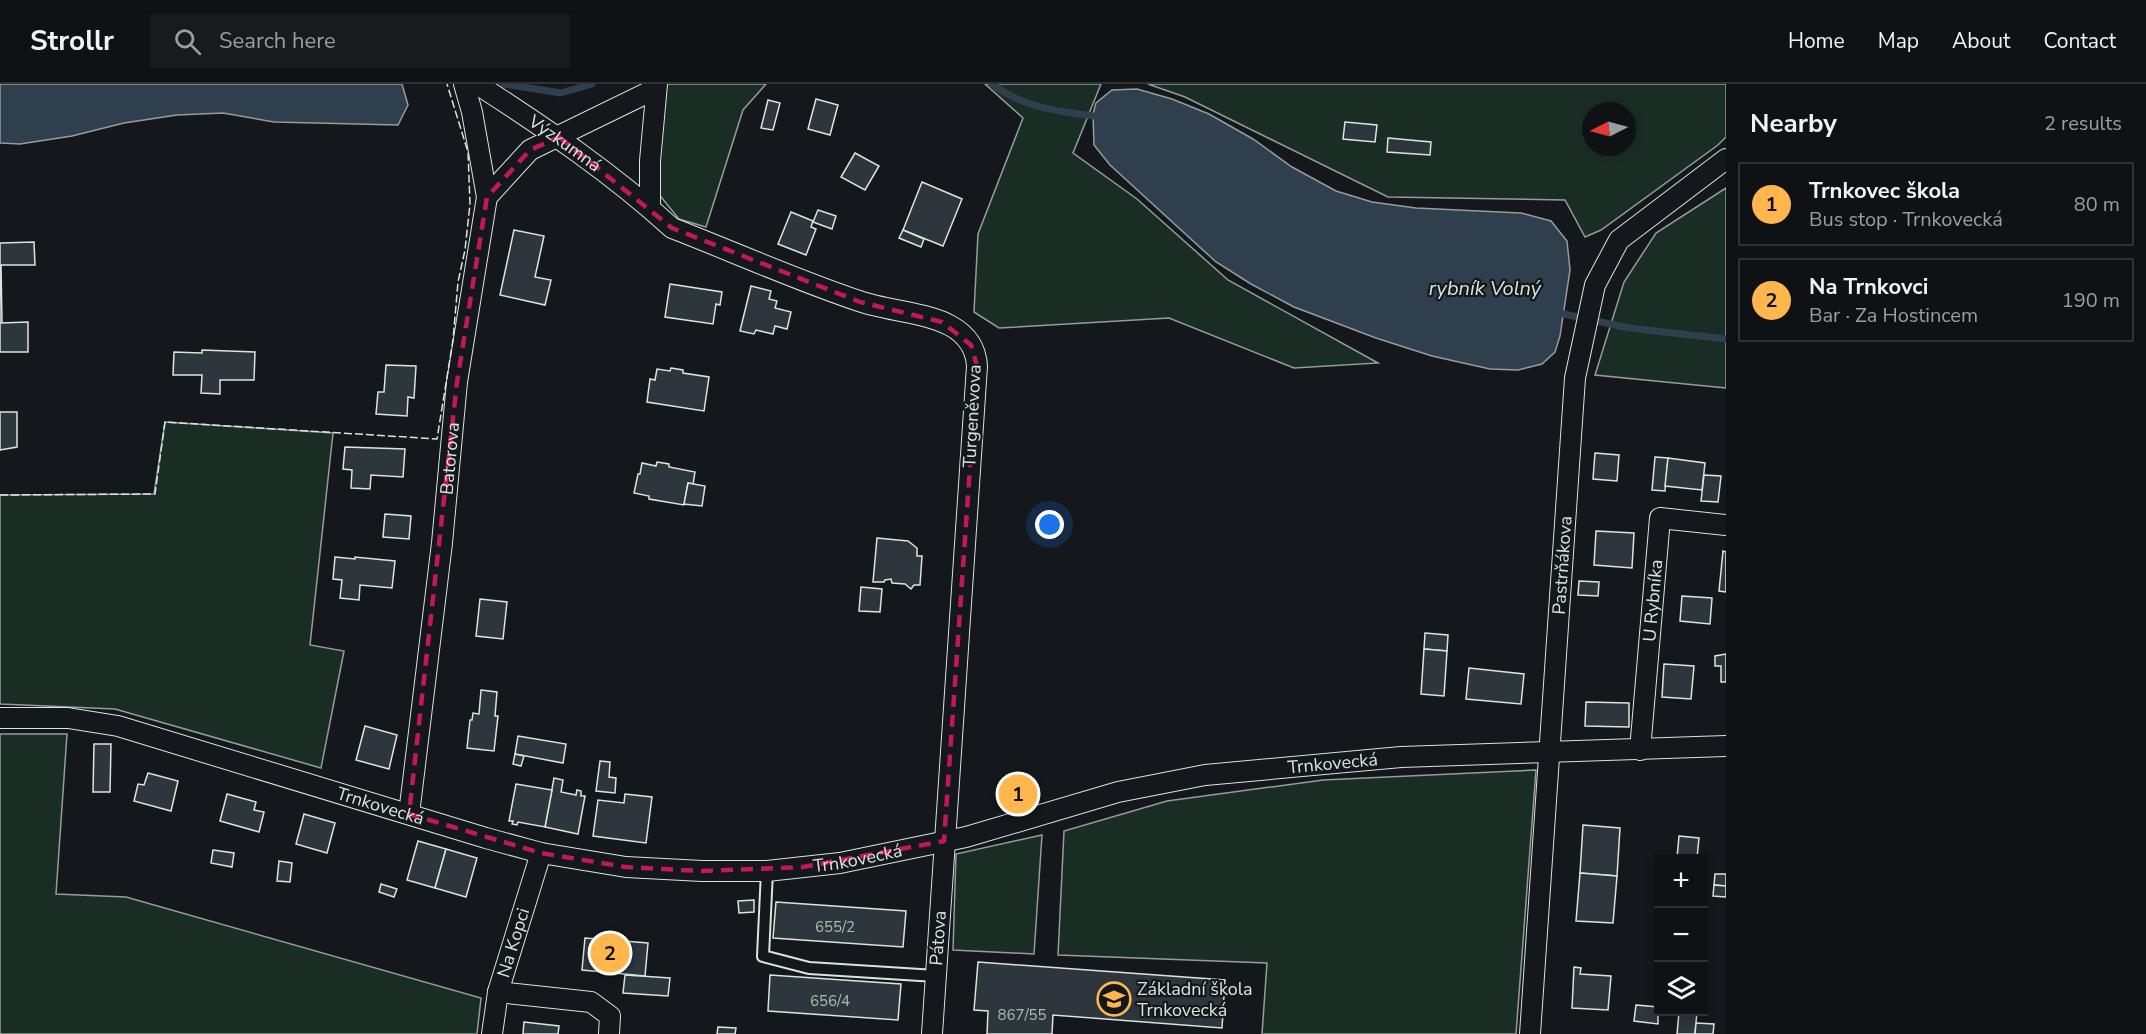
<!DOCTYPE html>
<html lang="en">
<head>
<meta charset="utf-8">
<style>
  :root { --surface:#0f1215; --page:#181b1e; --text:#f1f3f6; --muted:#9b9ea0; --line:#2f3234; --accent:#ffb74d }
  body { margin:0; font-family:"Nunito Sans",sans-serif; background:var(--page); color:var(--text) }
  .controls { position:absolute; right:18px; bottom:18px; display:grid; overflow:hidden; border-radius:0px; box-shadow:0 3px 9px #0003 }
  .controls button { width:54px; height:54px; display:grid; place-items:center; padding:0; border:0; border-bottom:2px solid var(--line); background:var(--surface); color:var(--text); font:30px sans-serif }
  .compass { position:absolute; left:1582px; top:18px; width:54px; height:54px; border-radius:50%; background:var(--surface); box-shadow:0 3px 9px #0003; rotate:264deg }
  .you { position:absolute; left:1050px; top:441px; width:21px; height:21px; margin:-15px; border:4px solid #fff; border-radius:50%; background:#1a73e8; box-shadow:0 0 0 9px #1a73e833 }
  .badge { display:grid; place-items:center; width:39px; height:39px; border-radius:50%; background:var(--accent); color:#111; font-size:20px; font-weight:700 }
  .pin { position:absolute; translate:-50% -50%; border:3px solid #fff; box-shadow:0 2px 6px #0006 }
  .list { margin:0; padding:0; list-style:none }
  h2 { display:flex; justify-content:space-between; align-items:center; height:78px; margin:0; padding:0 24px; font-size:26px }
  h2 small { font-size:20px; font-weight:400; color:var(--muted) }
  .list li { display:grid; grid-template-columns:39px 1fr auto; gap:18px; align-items:center; box-sizing:border-box; height:84px; margin:0 12px 12px; padding:0 12px; border:2px solid var(--line); border-radius:0px }
  .list b { display:block; font-size:22px; white-space:nowrap }
  .list p { margin:0; font-size:20px; white-space:nowrap; color:var(--muted) }
  .list em { font-size:20px; font-style:normal; color:var(--muted) }
  .icon { flex:none; width:33px; height:33px; fill:none; stroke:currentColor; stroke-width:2; stroke-linecap:round; stroke-linejoin:round }
  .map { position:relative; flex:none; width:1726px; height:950px; overflow:hidden }
  header { display:flex; align-items:center; gap:36px; box-sizing:border-box; height:84px; padding:0 30px; background:var(--surface); border-bottom:2px solid var(--line) }
  header strong { font-size:28px }
  nav { display:flex; gap:33px; margin-inline-start:auto; font-size:21px }
  .search { width:420px; height:54px; background:var(--page); display:flex; align-items:center; gap:15px; box-sizing:border-box; padding:0 21px; border-radius:0px; color:var(--muted); font-size:22px }
  main { display:flex }
  aside { flex:1; background:var(--surface) }
  .map>svg:first-child { display:block }
  .green { fill:#1a2d24; stroke:#939e99; stroke-width:1.5; fill-rule:evenodd }
  .water { fill:#2f3f4d; stroke:#939e99; stroke-width:1.5 }
  .lines { fill:none; stroke-linecap:round; stroke-linejoin:round }
  .stream { stroke:#2f3f4d; stroke-width:7 }
  .building { fill:#2c363c; stroke:#d8e6dc; stroke-width:1.5 }
  .lane-casing { stroke:#d8e6dc; stroke-width:14 }
  .street-casing { stroke:#d8e6dc; stroke-width:22 }
  .lane { stroke:#14181c; stroke-width:10 }
  .street { stroke:#14181c; stroke-width:20 }
  .fence { stroke:#d8e6dc; stroke-width:1.5; stroke-dasharray:8 3; stroke-linecap:butt }
  .marked { fill:none; stroke:#c2185b; stroke-width:4.5; stroke-dasharray:12 8; stroke-linejoin:round }
  .labels { text-anchor:middle; stroke-width:4.5; stroke-linejoin:round; paint-order:stroke }
  .number-label { font-size:15px; fill:#adbab4 }
  .street-label { font-size:18px; fill:#d8e6dc; stroke:#14181c }
  .poi-label { font-size:18px; fill:#d8e6dc; stroke:#14181c; text-anchor:start }
  .water-label { font-size:20px; font-style:italic; fill:#d8e6dc; stroke:#14181c }
</style>
</head>
<body>
<header>
<strong>Strollr</strong>
<div class="search"><svg class="icon" aria-label="search" viewBox="0 0 24 24"><circle cx="10" cy="10" r="6"/><path d="M15 15l6 6"/></svg>Search here</div>
<nav><a>Home</a><a>Map</a><a>About</a><a>Contact</a></nav>
</header>
<main>
<div class="map">
<svg width="1726" height="950" viewBox="0 0 1726 950">
  <rect width="100%" height="100%" fill="#14181c"/>
  <g class="green">
    <path d="M 664,0 L 766,0 L 743,26 L 706,143 L 679,135 L 657,108 Z"/>
    <path d="M 985,0 L 1101,0 L 1073,69 L 1137,115 L 1228,196 L 1378,279 L 1294,284 L 1169,234 L 999,244 L 974,228 L 978,150 L 1023,34 Z"/>
    <path d="M 1148,0 L 1726,0 L 1726,53 L 1718,61 L 1601,146 L 1585,153 L 1565,116 L 1388,113 L 1185,13 ZM 1591,27 L 1627,27 L 1627,63 L 1591,63 Z"/>
    <path d="M 1726,104 L 1726,304 L 1595,291 L 1624,198 L 1656,149 Z"/>
    <path d="M 165,338 L 333,349 L 310,561 L 344,567 L 321,684 L 115,625 L 0,620 L 0,411 L 154,410 Z"/>
    <path d="M 0,650 L 67,650 L 56,810 L 126,813 L 481,914 L 477,950 L 0,950 Z"/>
    <path d="M 1536,686 L 1516,950 L 1262,950 L 1267,879 L 1058,871 L 1064,747 L 1167,717 L 1323,696 Z"/>
    <path d="M 1042,751 L 1034,870 L 953,866 L 956,770 Z"/>
  </g>
  <g class="water">
    <path d="M 0,0 L 402,0 L 408,21 L 398,41 L 274,38 L 223,29 L 177,31 L 124,39 L 72,52 L 20,60 L 0,59 Z"/>
    <path d="M 1137,5 L 1172,15 L 1209,30 L 1253,55 L 1292,83 L 1336,107 L 1372,118 L 1416,124 L 1521,129 L 1551,137 L 1567,157 L 1570,186 L 1560,252 L 1555,268 L 1542,280 L 1518,286 L 1490,285 L 1432,272 L 1376,254 L 1294,223 L 1251,200 L 1216,178 L 1110,81 L 1094,61 L 1093,30 L 1096,19 L 1112,6 Z"/>
  </g>
  <g class="lines">
    <g class="stream">
      <path d="M 504,0 L 561,9 L 592,0"/>
      <path d="M 992,0 C 1025,25 1060,27 1100,33"/>
      <path d="M 1555,228 L 1629,244 L 1726,255"/>
    </g>
  </g>
  <g class="building">
    <path d="M 816,15 L 838,21 L 830,51 L 808,45 Z"/>
    <path d="M 768,16 L 780,19 L 773,46 L 761,44 Z"/>
    <path d="M 1345,38 L 1377,41 L 1375,58 L 1343,55 Z"/>
    <path d="M 1388,54 L 1431,58 L 1430,71 L 1387,68 Z"/>
    <path d="M 855,69 L 879,82 L 865,106 L 841,93 Z"/>
    <path d="M 922,98 L 962,115 L 943,162 L 903,146 Z"/>
    <path d="M 818,126 L 836,132 L 832,145 L 813,138 Z"/>
    <path d="M 791,128 L 813,137 L 811,143 L 816,145 L 806,171 L 778,160 Z"/>
    <path d="M 514,146 L 544,152 L 535,193 L 551,196 L 545,221 L 500,211 Z"/>
    <path d="M 903,146 L 924,155 L 921,163 L 899,154 Z"/>
    <path d="M 34,158 L 35,181 L 1,181 L 2,239 L 0,239 L 0,159 Z"/>
    <path d="M 670,200 L 722,208 L 720,221 L 716,220 L 713,240 L 665,233 Z"/>
    <path d="M 751,202 L 771,207 L 769,215 L 777,217 L 775,224 L 791,228 L 787,245 L 775,242 L 773,250 L 756,246 L 754,250 L 740,247 Z"/>
    <path d="M 28,238 L 28,268 L 0,268 L 0,239 Z"/>
    <path d="M 202,266 L 255,268 L 254,296 L 220,296 L 220,310 L 201,309 L 202,291 L 173,291 L 174,268 L 202,269 Z"/>
    <path d="M 386,281 L 416,282 L 414,314 L 408,313 L 407,332 L 376,330 L 378,308 L 384,308 Z"/>
    <path d="M 671,284 L 683,286 L 683,289 L 709,293 L 704,327 L 647,318 L 650,295 L 655,296 L 657,285 L 670,287 Z"/>
    <path d="M 0,328 L 17,328 L 17,363 L 0,366 Z"/>
    <path d="M 345,363 L 405,365 L 403,393 L 371,391 L 370,405 L 351,404 L 352,386 L 343,385 Z"/>
    <path d="M 1595,369 L 1619,371 L 1617,397 L 1593,395 Z"/>
    <path d="M 1655,373 L 1668,374 L 1665,407 L 1652,406 Z"/>
    <path d="M 1668,374 L 1705,379 L 1702,406 L 1665,402 Z"/>
    <path d="M 657,378 L 669,380 L 669,383 L 695,388 L 693,400 L 688,399 L 684,421 L 649,415 L 649,412 L 634,409 L 638,390 L 640,390 L 642,379 L 656,382 Z"/>
    <path d="M 1704,391 L 1721,392 L 1718,418 L 1701,417 Z"/>
    <path d="M 688,399 L 705,402 L 702,422 L 684,420 Z"/>
    <path d="M 385,430 L 411,432 L 409,455 L 383,453 Z"/>
    <path d="M 1596,447 L 1634,449 L 1632,484 L 1594,481 Z"/>
    <path d="M 877,454 L 908,457 L 917,464 L 917,472 L 922,472 L 920,501 L 914,501 L 911,505 L 905,500 L 892,499 L 891,495 L 885,496 L 884,498 L 873,498 Z"/>
    <path d="M 1723,467 L 1726,468 L 1726,508 L 1719,507 Z"/>
    <path d="M 335,473 L 355,475 L 355,473 L 395,477 L 392,504 L 360,501 L 359,516 L 340,514 L 342,496 L 333,495 Z"/>
    <path d="M 1579,497 L 1599,498 L 1598,512 L 1578,511 Z"/>
    <path d="M 861,503 L 882,505 L 880,528 L 859,527 Z"/>
    <path d="M 1682,512 L 1712,514 L 1710,540 L 1680,537 Z"/>
    <path d="M 480,515 L 507,518 L 503,555 L 476,552 Z"/>
    <path d="M 1425,549 L 1448,551 L 1447,567 L 1424,565 Z"/>
    <path d="M 1424,565 L 1447,567 L 1444,612 L 1421,610 Z"/>
    <path d="M 1726,570 L 1726,598 L 1721,598 L 1721,582 L 1715,582 L 1715,572 Z"/>
    <path d="M 1664,580 L 1694,582 L 1691,615 L 1662,613 Z"/>
    <path d="M 1469,584 L 1524,590 L 1521,620 L 1466,615 Z"/>
    <path d="M 481,606 L 497,608 L 495,632 L 498,632 L 494,667 L 467,664 L 470,636 L 472,636 L 473,629 L 479,630 Z"/>
    <path d="M 1586,618 L 1629,619 L 1629,643 L 1585,642 Z"/>
    <path d="M 365,642 L 397,651 L 389,685 L 356,676 Z"/>
    <path d="M 518,652 L 566,660 L 563,679 L 515,670 Z"/>
    <path d="M 94,660 L 111,660 L 110,708 L 93,708 Z"/>
    <path d="M 515,670 L 524,672 L 521,682 L 513,680 Z"/>
    <path d="M 600,677 L 610,678 L 609,693 L 616,694 L 615,709 L 596,707 Z"/>
    <path d="M 148,689 L 178,697 L 171,727 L 134,717 L 138,700 L 144,701 Z"/>
    <path d="M 554,694 L 563,696 L 561,708 L 576,711 L 577,706 L 581,707 L 581,712 L 585,712 L 578,750 L 545,743 Z"/>
    <path d="M 516,700 L 552,706 L 545,743 L 518,738 L 517,741 L 512,740 L 513,737 L 509,737 Z"/>
    <path d="M 227,710 L 256,718 L 254,726 L 264,728 L 259,748 L 220,737 Z"/>
    <path d="M 625,710 L 652,713 L 646,759 L 593,752 L 598,716 L 624,719 Z"/>
    <path d="M 304,730 L 335,739 L 327,769 L 296,760 Z"/>
    <path d="M 1583,741 L 1620,744 L 1617,792 L 1580,789 Z"/>
    <path d="M 1679,752 L 1699,754 L 1697,774 L 1677,774 Z"/>
    <path d="M 418,757 L 446,765 L 435,804 L 407,796 Z"/>
    <path d="M 446,765 L 477,774 L 466,813 L 435,804 Z"/>
    <path d="M 213,766 L 234,769 L 232,783 L 211,779 Z"/>
    <path d="M 279,777 L 292,779 L 290,798 L 277,797 Z"/>
    <path d="M 1580,789 L 1617,792 L 1613,839 L 1576,837 Z"/>
    <path d="M 1715,790 L 1726,790 L 1726,802 L 1714,801 Z"/>
    <path d="M 381,800 L 397,805 L 394,813 L 379,808 Z"/>
    <path d="M 1714,801 L 1726,802 L 1726,813 L 1713,812 Z"/>
    <path d="M 754,816 L 754,828 L 739,829 L 738,817 Z"/>
    <path d="M 776,818 L 906,827 L 903,863 L 773,854 Z"/>
    <path d="M 585,854 L 648,859 L 645,892 L 582,886 Z"/>
    <path d="M 978,878 L 1225,896 L 1222,944 L 1053,931 L 1052,950 L 987,950 L 988,927 L 974,926 Z"/>
    <path d="M 1574,883 L 1581,884 L 1580,890 L 1611,892 L 1608,926 L 1572,924 Z"/>
    <path d="M 625,891 L 670,894 L 668,912 L 623,909 Z"/>
    <path d="M 770,891 L 901,900 L 898,936 L 768,927 Z"/>
    <path d="M 1636,921 L 1658,923 L 1658,940 L 1634,937 Z"/>
    <path d="M 1679,928 L 1697,928 L 1695,950 L 1677,950 Z"/>
    <path d="M 524,938 L 559,942 L 558,950 L 523,950 Z"/>
    <path d="M 1696,939 L 1714,940 L 1713,950 L 1695,950 Z"/>
    <path d="M 718,943 L 736,944 L 735,950 L 717,950 Z"/>
  </g>
  <g class="lines">
    <g class="lane-casing">
      <path id="lane" d="M 767,787 L 763,872 L 809,884 L 936,892"/>
    </g>
    <g class="street-casing">
      <g id="street">
        <path d="M 464,0 L 472,28 L 487,113"/>
        <path id="s1" d="M 477,0 C 545,44 612,89 672,144 C 734,168 796,196 859,217 C 887,227 926,228 951,242 C 967,251 976,265 977,282 L 932,950"/>
        <path d="M 650,124 L 650,77 L 657,0"/>
        <path id="s2" d="M 0,634 L 68,634 L 118,642 L 486,754 L 541,769 L 626,783 L 702,787 L 767,787 L 840,779 L 966,753 L 1118,708 L 1205,691 L 1401,673 L 1726,662"/>
        <path id="s3" d="M 1640,666 L 1660,434 L 1726,441"/>
        <path id="s4" d="M 409,730 L 442,459 L 457,298 L 487,113 L 530,66 L 655,5"/>
        <path d="M 498,908 L 591,918 L 610,932 L 609,950"/>
        <path id="s5" d="M 492,950 L 498,908 L 541,769"/>
        <path id="s6" d="M 1530,950 L 1575,294 L 1595,201 L 1619,156 L 1726,75"/>
      </g>
    </g>
    <use href="#lane" class="lane"/>
    <use href="#street" class="street"/>
    <path class="fence" d="M 0,411 L 155,410 L 165,338 L 437,355 L 453,256 L 458,198 L 465,166 L 470,120 L 468,68 L 447,0"/>
  </g>
  <path class="marked" d="M 559,53 L 672,144 L 860,218 L 942,238 L 971,261 L 977,282 L 944,757 L 803,783 L 702,787 L 626,783 L 541,769 L 409,730 L 457,298 L 487,113 L 530,66 Z"/>
  <defs>
    <g id="school-ring" transform="scale(1.725)"><circle r="9.5" fill="#14181c" stroke="#ffb74d" stroke-width="1.5"/><path d="M0-5L7-2L0 1L-7-2ZM-4 1L0 2.5L4 1V4Q0 6-4 4Z" fill="#ffb74d"/></g>
  </defs>
  <g fill-rule="evenodd">
    <use href="#school-ring" x="1114" y="915"/>
  </g>
  <g class="labels">
    <g class="number-label">
      <text x="835" y="848">655/2</text>
      <text x="830" y="922">656/4</text>
      <text x="1022" y="936">867/55</text>
    </g>
    <g class="street-label">
      <text dy="6" stroke="none"><textPath href="#s1" startOffset="106">Výzkumná</textPath></text>
      <text transform="translate(972 332) rotate(-87)" y="6">Turgeněvova</text>
      <text dy="6" stroke="none"><textPath href="#s4" startOffset="358">Batorova</textPath></text>
      <text dy="6" stroke="none"><textPath href="#s6" startOffset="470">Pastrňákova</textPath></text>
      <text dy="6" stroke="none"><textPath href="#s3" startOffset="150">U Rybníka</textPath></text>
      <text dy="6" stroke="none"><textPath href="#s2" startOffset="1365">Trnkovecká</textPath></text>
      <text dy="6" stroke="none"><textPath href="#s2" startOffset="393">Trnkovecká</textPath></text>
      <text dy="6" stroke="none"><textPath href="#s2" startOffset="879">Trnkovecká</textPath></text>
      <text transform="translate(938 854) rotate(-86)" y="6">Pátova</text>
      <text dy="6" stroke="none"><textPath href="#s5" startOffset="94">Na Kopci</textPath></text>
    </g>
    <g class="poi-label">
      <text x="1137" y="911">Základní škola<tspan x="1137" dy="21">Trnkovecká</tspan></text>
    </g>
    <g class="water-label">
      <text x="1485" y="211">rybník Volný</text>
    </g>
  </g>
</svg>
<div class="controls">
<button>+</button>
<button>−</button>
<button><svg class="icon" aria-label="layers" viewBox="0 0 24 24"><path d="M12 4l9 5-9 5-9-5zM3 14l9 5 9-5"/></svg></button>
</div>
<svg class="compass" viewBox="-18 -18 36 36"><path d="M0-13l5 13h-10z" fill="#e53935"/><path d="M0 13l5-13h-10z" fill="#9b9ea0"/></svg>
<div class="you"></div>
<div class="pin badge" style="left:1018px;top:710px">1</div>
<div class="pin badge" style="left:610px;top:869px">2</div>
</div>
<aside>
<h2>Nearby<small>2 results</small></h2>
<ul class="list">
<li><span class="badge">1</span><div><b>Trnkovec škola</b><p>Bus stop · Trnkovecká</p></div><em>80 m</em></li>
<li><span class="badge">2</span><div><b>Na Trnkovci</b><p>Bar · Za Hostincem</p></div><em>190 m</em></li>
</ul>
</aside>
</main>
</body>
</html>
